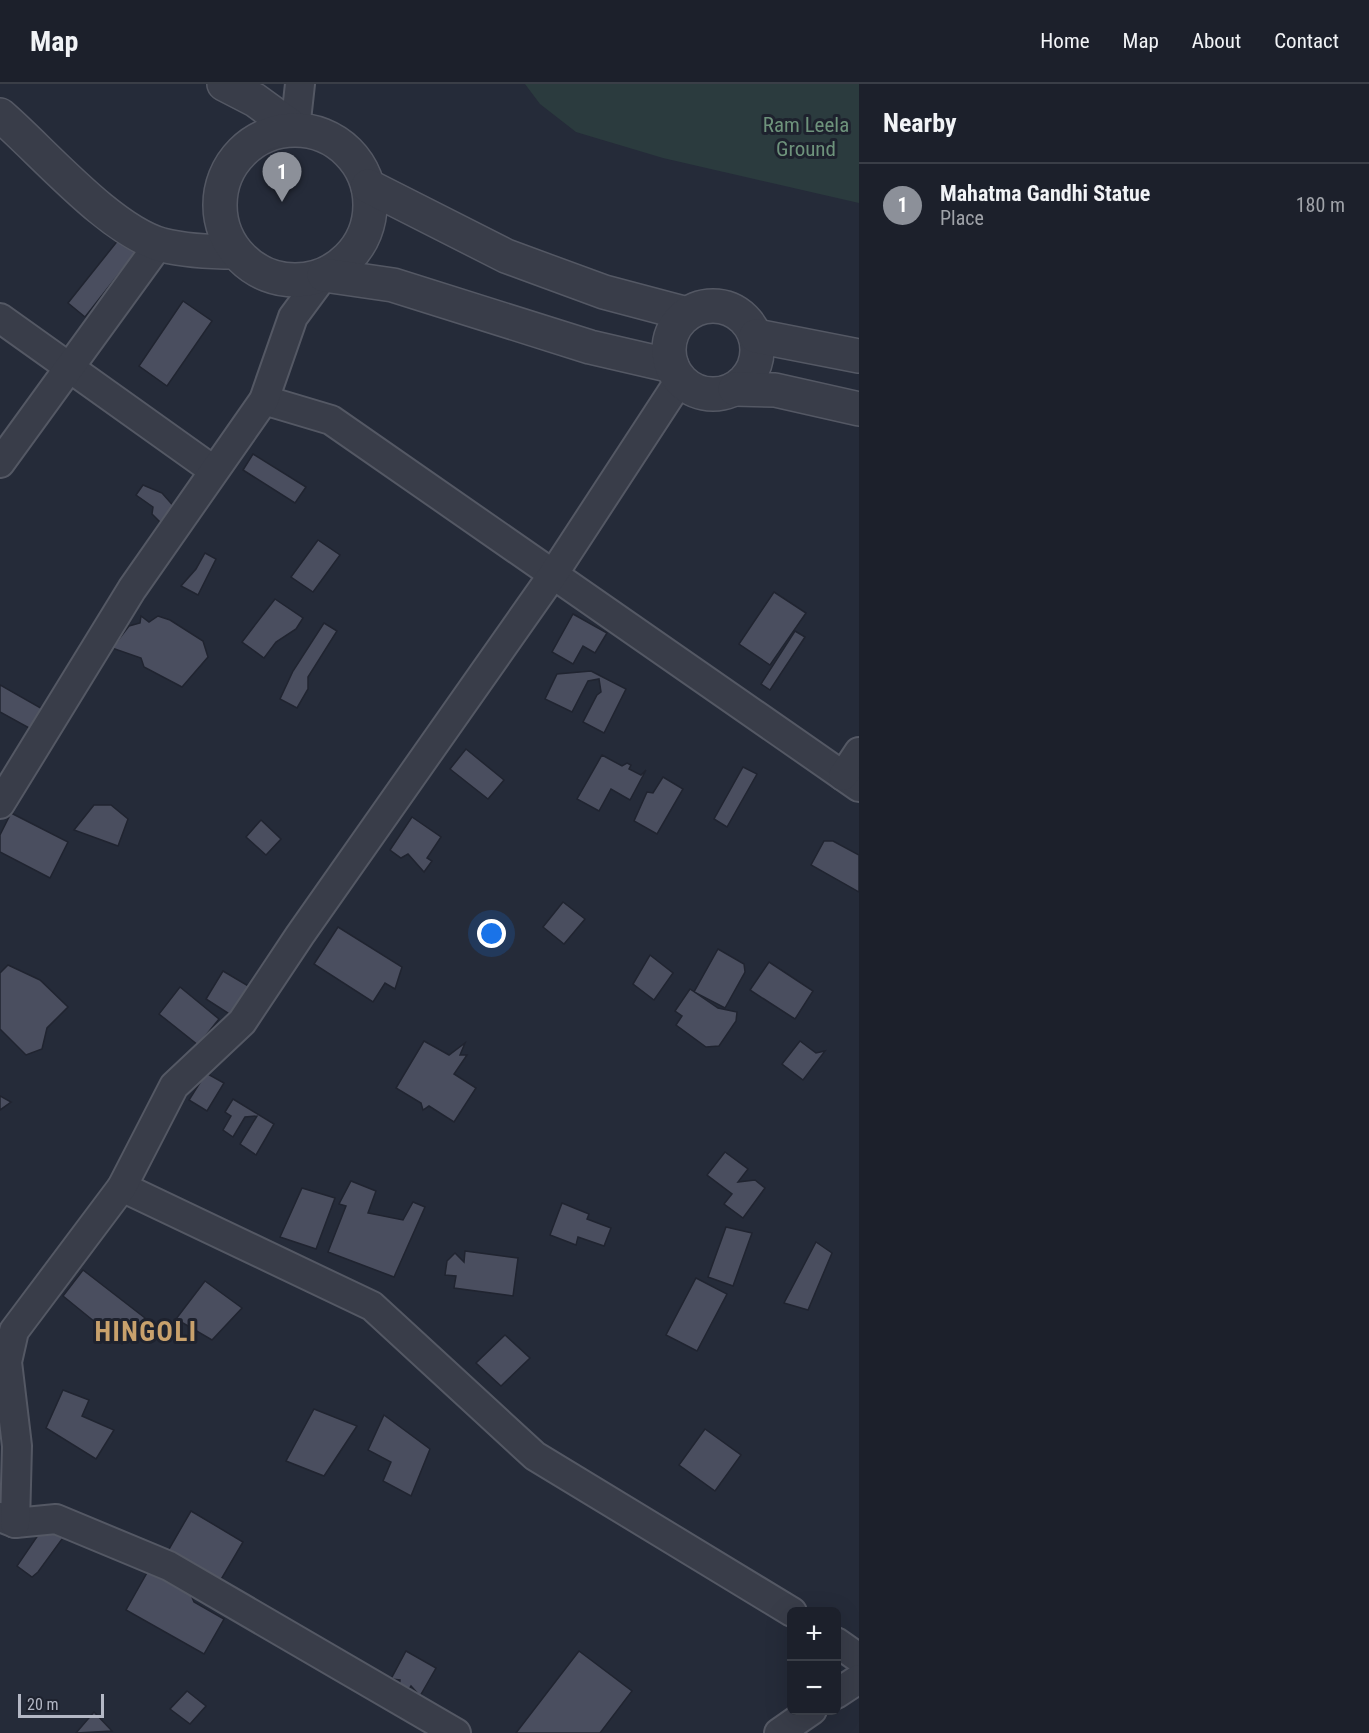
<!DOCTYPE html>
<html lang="en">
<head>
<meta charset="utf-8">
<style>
  :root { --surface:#1c202b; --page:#252833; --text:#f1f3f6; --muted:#a0a3a9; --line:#3a3e47; --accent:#8c9099 }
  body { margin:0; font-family:"Roboto Condensed",sans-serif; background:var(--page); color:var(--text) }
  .controls { position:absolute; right:18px; bottom:18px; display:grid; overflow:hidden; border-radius:9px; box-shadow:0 6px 24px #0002 }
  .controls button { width:54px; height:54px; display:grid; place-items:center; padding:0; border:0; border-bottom:2px solid var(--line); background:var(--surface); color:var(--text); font:30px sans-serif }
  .scale { position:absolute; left:18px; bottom:15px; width:86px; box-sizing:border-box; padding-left:6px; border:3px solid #b4b8c5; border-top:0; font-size:16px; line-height:21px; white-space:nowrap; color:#b4b8c5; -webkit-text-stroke:4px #1e222e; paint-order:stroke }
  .you { position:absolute; left:492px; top:850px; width:21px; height:21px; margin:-15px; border:4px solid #fff; border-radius:50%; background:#1a73e8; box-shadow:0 0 0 9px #1a73e833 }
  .badge { display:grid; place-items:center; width:39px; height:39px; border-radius:50%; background:var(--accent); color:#fff; font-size:20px; font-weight:700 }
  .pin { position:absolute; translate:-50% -50px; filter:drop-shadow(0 2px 3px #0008) }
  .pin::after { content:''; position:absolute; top:32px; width:21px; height:18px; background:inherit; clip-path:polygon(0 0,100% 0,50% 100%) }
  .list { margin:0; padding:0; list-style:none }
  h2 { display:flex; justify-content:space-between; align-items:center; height:78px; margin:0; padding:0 24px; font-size:26px }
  h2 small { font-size:20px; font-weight:400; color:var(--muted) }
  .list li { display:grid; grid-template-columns:39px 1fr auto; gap:18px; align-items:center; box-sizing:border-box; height:84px; padding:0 24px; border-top:2px solid var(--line) }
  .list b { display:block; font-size:22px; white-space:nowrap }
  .list p { margin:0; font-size:20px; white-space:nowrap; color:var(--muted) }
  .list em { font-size:20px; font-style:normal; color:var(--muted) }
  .map { position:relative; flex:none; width:859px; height:1649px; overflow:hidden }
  header { display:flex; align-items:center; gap:36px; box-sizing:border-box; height:84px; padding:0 30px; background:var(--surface); border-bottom:2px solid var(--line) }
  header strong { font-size:28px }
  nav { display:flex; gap:33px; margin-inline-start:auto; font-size:21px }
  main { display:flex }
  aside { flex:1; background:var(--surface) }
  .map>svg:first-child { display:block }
  .green { fill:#2b3b3e }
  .building { fill:#4a4e5f; stroke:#202430; stroke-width:1.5 }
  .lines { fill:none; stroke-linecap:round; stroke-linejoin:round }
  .minor-casing { stroke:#545864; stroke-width:32 }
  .tertiary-casing { stroke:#545864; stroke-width:36 }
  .minor { stroke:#393d49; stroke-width:28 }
  .tertiary { stroke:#393d49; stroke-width:33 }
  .labels { text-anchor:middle; stroke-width:6; stroke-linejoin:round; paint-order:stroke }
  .park-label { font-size:21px; fill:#6e937c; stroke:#1e222e }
  .district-label { font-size:27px; font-weight:bold; letter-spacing:1.5px; fill:#c8a16c; stroke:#1e222e }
</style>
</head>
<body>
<header>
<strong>Map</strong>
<nav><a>Home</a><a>Map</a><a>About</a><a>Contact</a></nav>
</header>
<main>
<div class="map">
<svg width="859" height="1649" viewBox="0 0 859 1649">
  <rect width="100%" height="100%" fill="#252b39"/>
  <path class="green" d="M 525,0 L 859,0 L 859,119 L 663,74 L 576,48 L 540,20 Z"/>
  <g class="building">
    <path d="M 123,150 L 136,168 L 85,233 L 68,219 Z"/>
    <path d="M 183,217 L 212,237 L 167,302 L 139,282 Z"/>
    <path d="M 253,370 L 306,403 L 295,419 L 243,386 Z"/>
    <path d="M 143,401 L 162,409 L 177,426 L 167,445 L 152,430 L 153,423 L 136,411 Z"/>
    <path d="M 318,456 L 340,471 L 313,508 L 291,493 Z"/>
    <path d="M 205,469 L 216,475 L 198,511 L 181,502 L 196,485 Z"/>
    <path d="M 774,508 L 806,529 L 770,581 L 739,560 Z"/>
    <path d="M 275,515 L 303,534 L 296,545 L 276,558 L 264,574 L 242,558 Z"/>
    <path d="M 573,530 L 607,549 L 595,569 L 583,562 L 573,580 L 552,568 Z"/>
    <path d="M 141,532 L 149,538 L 158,532 L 170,536 L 203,557 L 208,573 L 182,603 L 144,583 L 141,574 L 112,564 L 129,542 L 140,539 Z"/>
    <path d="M 324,539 L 337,547 L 308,593 L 308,605 L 297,624 L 280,615 L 293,587 Z"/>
    <path d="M 795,547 L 805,553 L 770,606 L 761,600 Z"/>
    <path d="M 591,587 L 626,605 L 604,649 L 583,638 L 597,611 L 601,608 L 599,595 L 588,597 L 572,628 L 545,615 L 557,590 Z"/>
    <path d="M 0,601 L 60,635 L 49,655 L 0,628 Z"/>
    <path d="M 466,665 L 504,696 L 488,715 L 450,685 Z"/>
    <path d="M 602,671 L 622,682 L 627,679 L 631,681 L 629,685 L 641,691 L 646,686 L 630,716 L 611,705 L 599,727 L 577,715 Z"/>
    <path d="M 743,683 L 757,690 L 727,743 L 714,735 Z"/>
    <path d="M 663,693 L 683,705 L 657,750 L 634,737 L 647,708 L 653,709 Z"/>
    <path d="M 94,721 L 111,721 L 128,735 L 118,762 L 74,746 Z"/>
    <path d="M 11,729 L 68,758 L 50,794 L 0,768 L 0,751 Z"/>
    <path d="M 412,733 L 441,753 L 427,774 L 432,777 L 424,788 L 408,770 L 401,774 L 390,766 Z"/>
    <path d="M 261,736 L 281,755 L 266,771 L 246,753 Z"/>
    <path d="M 824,757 L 833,757 L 859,771 L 859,808 L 811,781 Z"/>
    <path d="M 563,818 L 585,835 L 564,860 L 543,843 Z"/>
    <path d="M 338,843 L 402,883 L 395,905 L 385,899 L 373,918 L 314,880 Z"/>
    <path d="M 718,865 L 744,880 L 745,888 L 725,924 L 694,908 Z"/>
    <path d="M 650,871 L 673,889 L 654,916 L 633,900 Z"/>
    <path d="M 769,878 L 813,907 L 795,935 L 750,906 Z"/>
    <path d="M 8,881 L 40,896 L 68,923 L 47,944 L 42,965 L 26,971 L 0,945 L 0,889 Z"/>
    <path d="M 223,887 L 260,909 L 242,938 L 206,915 Z"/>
    <path d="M 180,903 L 219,935 L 198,961 L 159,930 Z"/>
    <path d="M 690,905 L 718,924 L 737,928 L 736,937 L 719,962 L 706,963 L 676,941 L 682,932 L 675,927 Z"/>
    <path d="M 424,957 L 449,971 L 465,959 L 460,971 L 467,971 L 454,990 L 476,1004 L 454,1038 L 429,1022 L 423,1026 L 421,1019 L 396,1004 Z"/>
    <path d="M 800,957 L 816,969 L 825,967 L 803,996 L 782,980 Z"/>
    <path d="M 206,989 L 224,999 L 207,1027 L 189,1016 Z"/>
    <path d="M 0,1012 L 11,1018 L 0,1026 Z"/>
    <path d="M 233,1015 L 274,1040 L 256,1071 L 240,1060 L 257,1032 L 245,1033 L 233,1053 L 223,1046 L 231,1032 L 225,1028 Z"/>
    <path d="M 725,1068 L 748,1085 L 738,1098 L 755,1096 L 765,1104 L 743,1134 L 724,1120 L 732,1110 L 707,1091 Z"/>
    <path d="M 351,1097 L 376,1107 L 368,1129 L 403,1136 L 413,1118 L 425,1123 L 394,1193 L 328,1168 L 346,1122 L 339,1120 Z"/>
    <path d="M 302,1104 L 335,1114 L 316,1165 L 280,1153 Z"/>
    <path d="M 562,1119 L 589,1130 L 587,1135 L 611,1144 L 604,1162 L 578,1153 L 576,1161 L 550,1151 Z"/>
    <path d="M 726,1143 L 752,1149 L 733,1202 L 708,1193 Z"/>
    <path d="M 816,1158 L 832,1169 L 808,1226 L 784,1219 Z"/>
    <path d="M 465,1167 L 518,1174 L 513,1212 L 454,1204 L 456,1192 L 445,1191 L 447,1177 L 455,1169 L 464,1178 Z"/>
    <path d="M 83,1186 L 145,1234 L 122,1260 L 63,1212 Z"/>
    <path d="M 696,1194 L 727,1210 L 697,1267 L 666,1251 Z"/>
    <path d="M 205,1197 L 242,1224 L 212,1256 L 176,1235 Z"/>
    <path d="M 505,1251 L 530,1274 L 501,1302 L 476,1279 Z"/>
    <path d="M 63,1306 L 89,1316 L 82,1332 L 114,1346 L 96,1375 L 46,1344 Z"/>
    <path d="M 314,1325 L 357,1342 L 324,1392 L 286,1377 Z"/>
    <path d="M 384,1331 L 430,1365 L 411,1412 L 383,1397 L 391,1378 L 368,1366 Z"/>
    <path d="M 705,1345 L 741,1371 L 715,1407 L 679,1381 Z"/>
    <path d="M 191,1427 L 243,1458 L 216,1504 L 165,1472 Z"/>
    <path d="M 47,1438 L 65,1451 L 38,1488 L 32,1493 L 17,1482 Z"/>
    <path d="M 152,1480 L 186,1499 L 194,1518 L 224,1535 L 204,1570 L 126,1526 Z"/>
    <path d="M 406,1567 L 436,1584 L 420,1612 L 411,1602 L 405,1611 L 399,1607 L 400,1596 L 391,1595 Z"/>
    <path d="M 579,1567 L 632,1607 L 600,1649 L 516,1649 Z"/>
    <path d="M 187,1607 L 206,1622 L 190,1640 L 170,1625 Z"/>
    <path d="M 94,1628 L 112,1647 L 76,1649 Z"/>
  </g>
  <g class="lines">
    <g class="minor-casing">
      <g id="minor">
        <path d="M 295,45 L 300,0"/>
        <path d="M 0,234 L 213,386"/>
        <path d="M 264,316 L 331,336 L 859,703"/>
        <path d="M 0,379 L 159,160"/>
        <path d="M 843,692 L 859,668"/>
        <path d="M 0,720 L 132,505 L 264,316 L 293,233 L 324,191"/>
        <path d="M 122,1103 L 372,1222 L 535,1372 L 792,1528"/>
        <path d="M 0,1433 L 15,1439 L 56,1435 L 169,1482 L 456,1649"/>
        <path d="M 15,1439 L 17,1362 L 7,1278 L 14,1247 L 122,1103 L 174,1002 L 242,938 L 300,851 L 552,492 L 680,296"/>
        <path d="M 836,1558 L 859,1574"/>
        <path d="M 836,1610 L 859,1595"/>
        <path d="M 779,1649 L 812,1626"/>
      </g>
    </g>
    <g class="tertiary-casing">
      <g id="tertiary">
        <path d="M 224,0 L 255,16 L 295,45"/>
        <path d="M 0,31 C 43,68 109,146 162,161 C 186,167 210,168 235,168"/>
        <circle cx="295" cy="121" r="75"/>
        <path d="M 368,102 L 506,172 L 604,208 L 687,230"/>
        <path d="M 324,191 L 393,201 L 590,263 L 672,282"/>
        <circle cx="713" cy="266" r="44"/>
        <path d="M 756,252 L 859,272"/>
        <path d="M 735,305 L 775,306 L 859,325"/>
      </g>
    </g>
    <use href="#minor" class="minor"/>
    <use href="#tertiary" class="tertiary"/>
  </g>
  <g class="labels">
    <g class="park-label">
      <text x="806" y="48">Ram Leela<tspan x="806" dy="24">Ground</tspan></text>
    </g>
    <g class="district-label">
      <text x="146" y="1257">HINGOLI</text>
    </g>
  </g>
</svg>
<div class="controls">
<button>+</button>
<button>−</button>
</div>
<div class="scale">20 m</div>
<div class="you"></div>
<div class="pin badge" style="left:282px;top:118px">1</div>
</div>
<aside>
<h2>Nearby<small></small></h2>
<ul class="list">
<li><span class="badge">1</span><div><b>Mahatma Gandhi Statue</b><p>Place</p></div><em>180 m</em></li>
</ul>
</aside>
</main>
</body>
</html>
